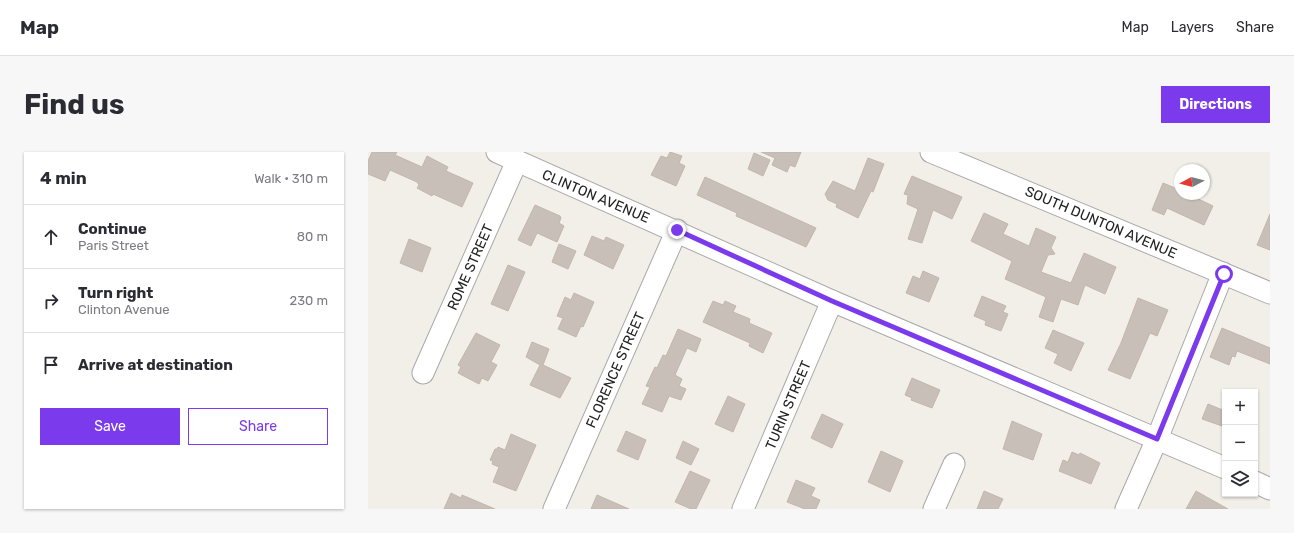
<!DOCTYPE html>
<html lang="en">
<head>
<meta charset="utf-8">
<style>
  :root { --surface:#fff; --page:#f7f7f7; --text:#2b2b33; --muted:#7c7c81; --line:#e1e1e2; --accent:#7c3aed }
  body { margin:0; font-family:Rubik,sans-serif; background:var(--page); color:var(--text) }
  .controls { position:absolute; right:12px; bottom:12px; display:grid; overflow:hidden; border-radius:0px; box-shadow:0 1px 3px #0004 }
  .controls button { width:36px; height:36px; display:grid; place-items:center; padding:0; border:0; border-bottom:1px solid var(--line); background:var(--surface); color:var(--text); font:20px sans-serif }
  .compass { position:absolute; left:806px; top:12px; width:36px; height:36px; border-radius:50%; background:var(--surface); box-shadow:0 1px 3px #0004; rotate:263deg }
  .stop { position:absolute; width:12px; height:12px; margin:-9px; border:3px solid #7c3aed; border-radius:50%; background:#fff }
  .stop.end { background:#7c3aed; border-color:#fff; box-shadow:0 1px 4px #0008 }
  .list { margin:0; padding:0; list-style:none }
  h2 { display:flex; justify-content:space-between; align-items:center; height:52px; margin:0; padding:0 16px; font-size:17px }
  h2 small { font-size:13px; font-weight:400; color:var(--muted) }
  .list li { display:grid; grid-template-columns:26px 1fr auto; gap:12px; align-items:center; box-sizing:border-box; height:64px; padding:0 16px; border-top:1px solid var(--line) }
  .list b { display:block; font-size:15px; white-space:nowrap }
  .list p { margin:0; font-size:13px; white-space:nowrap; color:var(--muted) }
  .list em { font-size:13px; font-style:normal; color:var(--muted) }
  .actions { display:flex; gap:8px; padding:12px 16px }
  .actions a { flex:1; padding:9px 0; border:1px solid var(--accent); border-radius:0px; text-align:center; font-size:14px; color:var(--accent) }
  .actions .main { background:var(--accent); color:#fff }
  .icon { flex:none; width:22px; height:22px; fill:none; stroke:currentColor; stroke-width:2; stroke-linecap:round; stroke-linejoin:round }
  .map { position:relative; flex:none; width:902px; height:357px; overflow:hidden; border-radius:0px }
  header { display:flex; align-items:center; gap:24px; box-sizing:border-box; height:56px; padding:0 20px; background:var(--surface); border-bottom:1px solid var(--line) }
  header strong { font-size:19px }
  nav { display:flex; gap:22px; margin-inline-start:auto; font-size:14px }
  .intro { display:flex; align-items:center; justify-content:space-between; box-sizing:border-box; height:96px; padding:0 24px }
  h1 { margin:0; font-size:28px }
  .button { padding:10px 18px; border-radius:0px; background:var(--accent); color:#fff; font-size:14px; font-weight:700 }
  main { display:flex; gap:24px; padding:0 24px }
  aside { flex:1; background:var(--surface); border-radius:0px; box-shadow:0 1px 3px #0004 }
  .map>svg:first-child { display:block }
  .building { fill:#c7bfb8; stroke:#c4b6ab }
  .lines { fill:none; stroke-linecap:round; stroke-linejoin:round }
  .minor-casing { stroke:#a9a9a9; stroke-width:23 }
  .minor { stroke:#fff; stroke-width:21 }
  .route { stroke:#7c3aed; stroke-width:5 }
  .labels { text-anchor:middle; stroke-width:3.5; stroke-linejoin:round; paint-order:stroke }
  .street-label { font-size:14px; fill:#222; stroke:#fff }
</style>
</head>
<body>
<header>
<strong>Map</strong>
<nav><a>Map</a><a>Layers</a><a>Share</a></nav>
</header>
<div class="intro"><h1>Find us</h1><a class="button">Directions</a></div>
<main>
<aside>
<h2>4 min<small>Walk · 310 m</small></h2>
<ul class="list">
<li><svg class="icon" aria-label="ahead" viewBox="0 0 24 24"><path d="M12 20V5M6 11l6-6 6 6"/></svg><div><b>Continue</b><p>Paris Street</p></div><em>80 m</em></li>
<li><svg class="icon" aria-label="right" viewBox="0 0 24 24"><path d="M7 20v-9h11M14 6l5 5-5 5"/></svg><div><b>Turn right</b><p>Clinton Avenue</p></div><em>230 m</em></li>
<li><svg class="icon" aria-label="arrive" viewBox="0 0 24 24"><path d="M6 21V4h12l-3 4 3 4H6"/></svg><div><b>Arrive at destination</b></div></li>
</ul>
<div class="actions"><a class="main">Save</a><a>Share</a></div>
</aside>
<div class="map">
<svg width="902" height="357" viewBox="0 0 902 357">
  <rect width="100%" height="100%" fill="#f2efe9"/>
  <g class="building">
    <path d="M 4,0 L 29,0 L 27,3 L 54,15 L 59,4 L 80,15 L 78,19 L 105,31 L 94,55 L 65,42 L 64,44 L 49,36 L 51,33 L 49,30 L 22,18 L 17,29 L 0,22 L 0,9 Z"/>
    <path d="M 302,0 L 314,4 L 311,11 L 317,14 L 308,34 L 283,23 L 293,4 L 299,6 Z"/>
    <path d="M 393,0 L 433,0 L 427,15 L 422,13 L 419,20 L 404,13 L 407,6 Z"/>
    <path d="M 386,1 L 402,8 L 395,24 L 380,17 Z"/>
    <path d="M 500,6 L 516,12 L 505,40 L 503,39 L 490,66 L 468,55 L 469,52 L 460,48 L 457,42 L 465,29 L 487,39 Z"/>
    <path d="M 544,24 L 594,45 L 584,67 L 565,58 L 554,91 L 540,87 L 550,57 L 539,52 L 540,43 L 536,42 Z"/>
    <path d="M 337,25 L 448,76 L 438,95 L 368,64 L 369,61 L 329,43 Z"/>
    <path d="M 795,31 L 812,38 L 812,42 L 820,42 L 845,54 L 836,73 L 799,56 L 796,63 L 784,58 Z"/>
    <path d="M 167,53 L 192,64 L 193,66 L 191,71 L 196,74 L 189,90 L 169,81 L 163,94 L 150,88 Z"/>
    <path d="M 616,61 L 640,72 L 635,82 L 661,94 L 668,76 L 688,85 L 683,96 L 687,102 L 680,103 L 673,120 L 703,131 L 716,101 L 748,115 L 737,142 L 717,133 L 710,153 L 693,147 L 685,170 L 671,165 L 678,145 L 637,127 L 644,109 L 603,89 Z"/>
    <path d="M 902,62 L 902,98 L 889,93 Z"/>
    <path d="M 224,84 L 236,89 L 238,85 L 256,93 L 245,117 L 216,103 Z"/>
    <path d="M 41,87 L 63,96 L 54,120 L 32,111 Z"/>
    <path d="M 191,92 L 208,99 L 200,117 L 184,110 Z"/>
    <path d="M 140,113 L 157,120 L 140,159 L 123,152 Z"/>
    <path d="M 555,119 L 571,126 L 561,150 L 538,141 L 545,124 L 552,127 Z"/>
    <path d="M 206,141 L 226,150 L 215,175 L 213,174 L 208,185 L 190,177 L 195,166 L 189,164 L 197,145 L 203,148 Z"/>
    <path d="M 614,144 L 638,154 L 635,160 L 640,162 L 633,179 L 617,173 L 618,169 L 606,164 Z"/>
    <path d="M 770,146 L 800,158 L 789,184 L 782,181 L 762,227 L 740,218 L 753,191 Z"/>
    <path d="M 345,149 L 355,153 L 357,149 L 368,154 L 365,160 L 382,167 L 381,171 L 404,181 L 395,201 L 381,194 L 382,191 L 335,170 Z"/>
    <path d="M 854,176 L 902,196 L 902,212 L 869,199 L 867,205 L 864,204 L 861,213 L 842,205 Z"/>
    <path d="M 310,177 L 333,187 L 328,200 L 319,196 L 307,223 L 314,227 L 311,234 L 318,237 L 313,248 L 301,244 L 294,260 L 274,252 L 282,235 L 278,234 L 287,215 L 289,216 L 295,203 L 298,204 Z"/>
    <path d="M 685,178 L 716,191 L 703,219 L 686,211 L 690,202 L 677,196 Z"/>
    <path d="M 108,181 L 132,193 L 123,210 L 129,213 L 120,229 L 114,226 L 111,232 L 90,221 L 93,215 L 90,213 Z"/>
    <path d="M 164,190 L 181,197 L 175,213 L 203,226 L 192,246 L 162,233 L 172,213 L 158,205 Z"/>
    <path d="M 544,226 L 572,238 L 564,256 L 543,248 L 544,246 L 537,243 Z"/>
    <path d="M 360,244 L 377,252 L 365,280 L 347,272 Z"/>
    <path d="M 840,252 L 857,259 L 857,275 L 834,267 Z"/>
    <path d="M 454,262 L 475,272 L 464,296 L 443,286 Z"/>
    <path d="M 644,269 L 674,282 L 665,308 L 635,297 Z"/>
    <path d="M 258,279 L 278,288 L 270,308 L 249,299 Z"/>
    <path d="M 143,282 L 168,293 L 148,339 L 125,330 L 131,315 L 124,312 L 125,309 L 122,308 L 127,297 L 129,297 L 130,295 L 137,298 Z"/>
    <path d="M 315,289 L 331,297 L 323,313 L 308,306 Z"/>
    <path d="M 513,299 L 535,309 L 522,340 L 500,330 Z"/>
    <path d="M 704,300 L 711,303 L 712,301 L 732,311 L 723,332 L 691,319 L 695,308 L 700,310 Z"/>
    <path d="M 322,319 L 342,328 L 328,357 L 323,357 L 307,350 Z"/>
    <path d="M 428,328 L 447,336 L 443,344 L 452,348 L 448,357 L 437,357 L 419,350 Z"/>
    <path d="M 616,339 L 635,347 L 630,357 L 609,357 Z"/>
    <path d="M 828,339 L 860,357 L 818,357 Z"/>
    <path d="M 83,341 L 93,346 L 94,343 L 127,357 L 76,357 Z"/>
    <path d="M 229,343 L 261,357 L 223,357 Z"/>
  </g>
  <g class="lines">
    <g class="minor-casing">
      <g id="minor">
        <path d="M 129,0 L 464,149 L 857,316"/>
        <path d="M 563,0 L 902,141"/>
        <path d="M 55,221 L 149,9"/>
        <path d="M 887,330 L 902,337"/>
        <path d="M 186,357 L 309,78"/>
        <path d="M 375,357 L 464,149"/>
        <path d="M 566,357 L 586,312"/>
        <path d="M 758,357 L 789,287 L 855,121"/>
      </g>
    </g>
    <use href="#minor" class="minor"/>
  </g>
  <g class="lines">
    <path class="route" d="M 309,78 L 464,149 L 789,287 L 856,122"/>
  </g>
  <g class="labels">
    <g class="street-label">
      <text transform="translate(228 44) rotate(23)" y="5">CLINTON AVENUE</text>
      <text transform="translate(733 70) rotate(23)" y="5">SOUTH DUNTON AVENUE</text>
      <text transform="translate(102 115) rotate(-66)" y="5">ROME STREET</text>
      <text transform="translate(247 218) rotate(-66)" y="5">FLORENCE STREET</text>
      <text transform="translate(420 253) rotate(-67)" y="5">TURIN STREET</text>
    </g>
  </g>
</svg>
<div class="controls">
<button>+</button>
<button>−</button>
<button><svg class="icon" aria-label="layers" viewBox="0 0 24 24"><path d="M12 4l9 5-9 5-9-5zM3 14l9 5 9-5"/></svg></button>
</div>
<svg class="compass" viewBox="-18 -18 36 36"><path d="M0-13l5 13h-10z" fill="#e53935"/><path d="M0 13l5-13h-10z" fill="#7c7c81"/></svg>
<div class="stop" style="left:856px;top:122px"></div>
<div class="stop end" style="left:309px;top:78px"></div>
</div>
</main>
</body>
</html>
